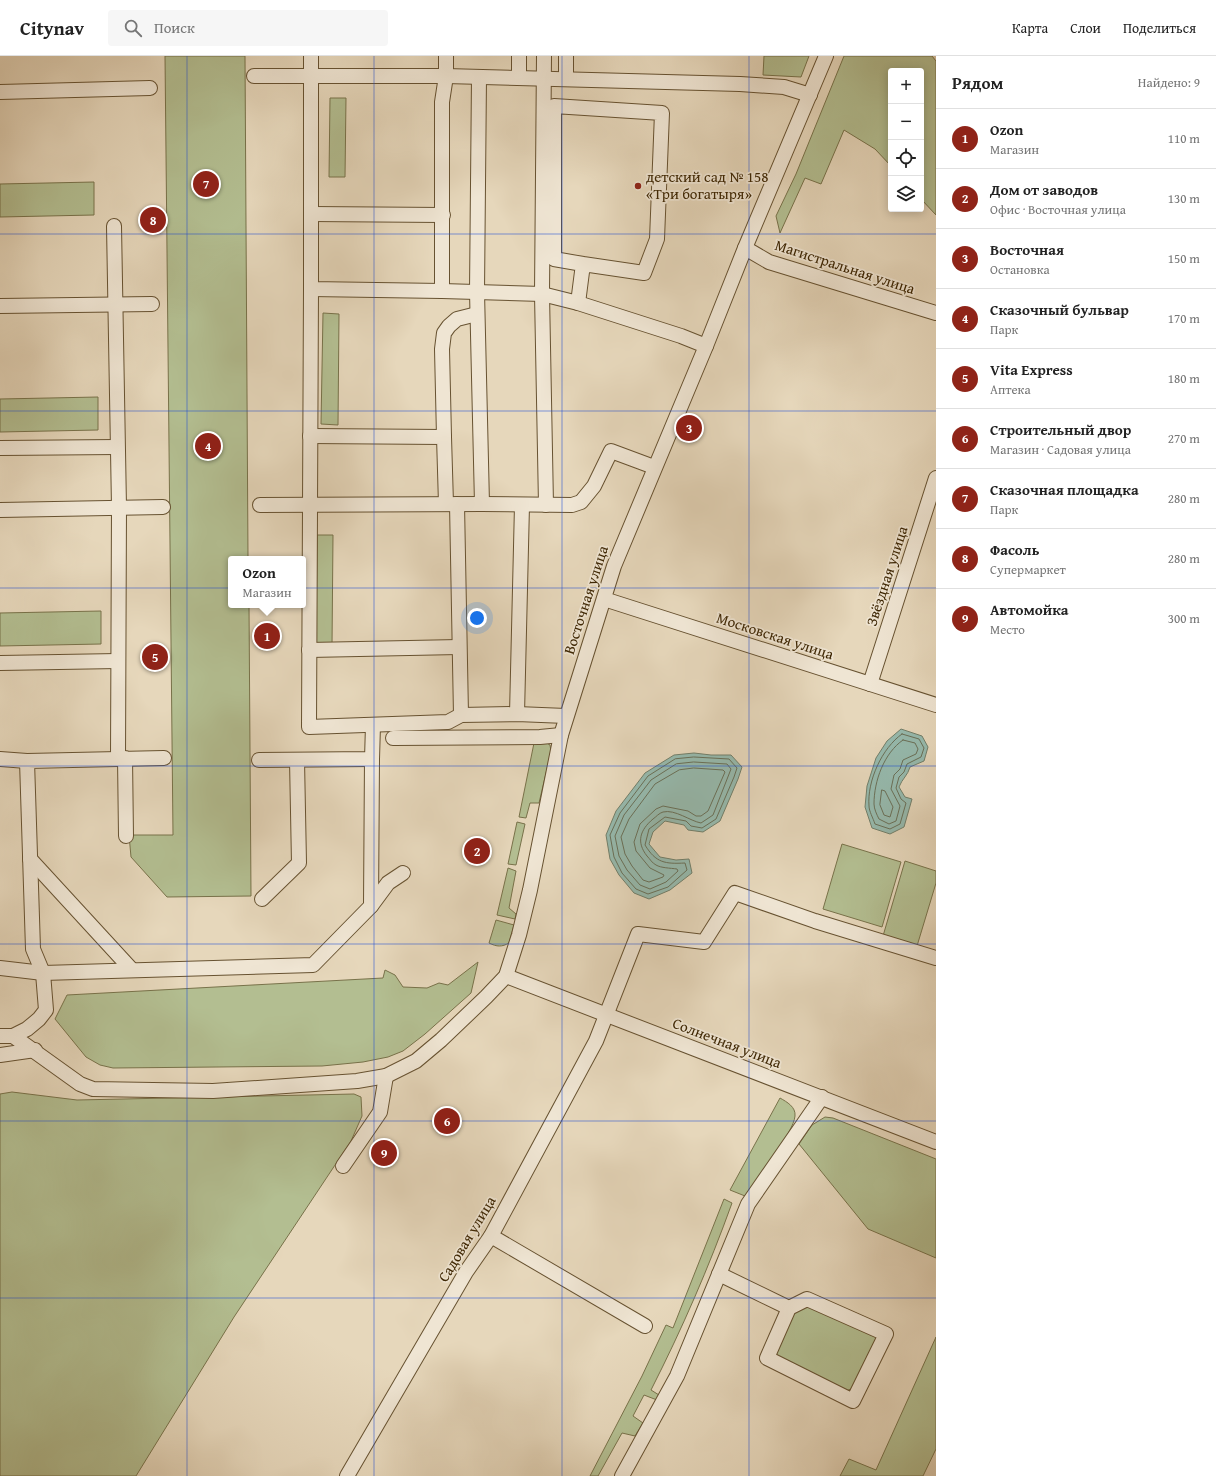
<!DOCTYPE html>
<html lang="ru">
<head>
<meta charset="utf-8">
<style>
  :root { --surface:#fff; --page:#f6f6f6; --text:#222; --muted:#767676; --line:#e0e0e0; --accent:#8f2418 }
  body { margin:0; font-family:"Gentium Book Plus",serif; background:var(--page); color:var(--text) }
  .controls { position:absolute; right:12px; top:12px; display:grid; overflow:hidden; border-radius:4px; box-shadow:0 2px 10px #0003 }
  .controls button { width:36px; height:36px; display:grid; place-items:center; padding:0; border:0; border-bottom:1px solid var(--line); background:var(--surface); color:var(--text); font:20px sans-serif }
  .you { position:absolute; left:477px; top:562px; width:14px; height:14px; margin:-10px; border:3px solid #fff; border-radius:50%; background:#1a73e8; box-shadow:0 0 0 6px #1a73e833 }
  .badge { display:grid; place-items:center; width:26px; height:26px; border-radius:50%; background:var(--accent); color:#fff; font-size:13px; font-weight:700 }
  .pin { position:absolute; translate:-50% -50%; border:2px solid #fff; box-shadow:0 1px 4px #0006 }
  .popup { position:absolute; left:228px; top:500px; width:78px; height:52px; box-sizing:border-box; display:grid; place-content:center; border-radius:4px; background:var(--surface); filter:drop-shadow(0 1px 3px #0005); font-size:13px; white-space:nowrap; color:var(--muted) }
  .popup b { font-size:15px; color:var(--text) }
  .popup::after { content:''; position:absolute; left:50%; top:100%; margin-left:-8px; border:8px solid transparent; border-top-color:var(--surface) }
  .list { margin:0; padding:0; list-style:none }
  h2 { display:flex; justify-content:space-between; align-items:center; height:52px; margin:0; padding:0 16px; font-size:17px }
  h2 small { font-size:13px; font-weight:400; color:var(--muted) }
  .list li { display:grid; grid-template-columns:26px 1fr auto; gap:12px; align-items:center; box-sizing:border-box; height:60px; padding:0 16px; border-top:1px solid var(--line) }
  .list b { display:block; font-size:15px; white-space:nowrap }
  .list p { margin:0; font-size:13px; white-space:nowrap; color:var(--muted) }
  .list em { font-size:13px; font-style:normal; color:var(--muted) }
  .icon { flex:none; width:22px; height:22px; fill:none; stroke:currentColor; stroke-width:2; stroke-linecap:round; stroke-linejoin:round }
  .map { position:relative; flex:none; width:936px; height:1420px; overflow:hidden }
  header { display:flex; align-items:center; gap:24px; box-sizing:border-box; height:56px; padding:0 20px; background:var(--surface); border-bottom:1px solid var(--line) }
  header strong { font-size:19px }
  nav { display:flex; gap:22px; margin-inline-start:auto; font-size:14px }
  .search { width:280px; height:36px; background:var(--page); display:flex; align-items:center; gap:10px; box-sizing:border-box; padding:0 14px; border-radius:4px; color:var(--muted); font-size:15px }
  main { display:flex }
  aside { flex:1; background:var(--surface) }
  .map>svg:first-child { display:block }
  .green { fill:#b3be91; stroke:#78724a }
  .water { fill:#96baae; stroke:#727f6a }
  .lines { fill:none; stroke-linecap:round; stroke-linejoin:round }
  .shore { stroke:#6a7058; stroke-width:1 }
  .minor-casing { stroke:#675231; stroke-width:16 }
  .minor { stroke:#efe5d3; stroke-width:14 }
  .grid { fill:none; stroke:#1d4ed8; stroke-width:1; stroke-opacity:0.55 }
  .poi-dot { fill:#8f2418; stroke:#efe5d3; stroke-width:1.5 }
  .labels { text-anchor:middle; stroke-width:3.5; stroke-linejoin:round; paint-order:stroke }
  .poi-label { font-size:15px; fill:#3d2603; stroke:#efe5d3; text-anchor:start }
  .street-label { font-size:15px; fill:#3d2603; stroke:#efe5d3 }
</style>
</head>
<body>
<header>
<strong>Citynav</strong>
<div class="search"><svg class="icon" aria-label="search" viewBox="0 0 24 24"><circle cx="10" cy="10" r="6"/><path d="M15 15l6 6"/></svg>Поиск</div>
<nav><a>Карта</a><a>Слои</a><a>Поделиться</a></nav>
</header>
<main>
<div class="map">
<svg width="936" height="1420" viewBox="0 0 936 1420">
  <rect width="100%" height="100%" fill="#e6d7bb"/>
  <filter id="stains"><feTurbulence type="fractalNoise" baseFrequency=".005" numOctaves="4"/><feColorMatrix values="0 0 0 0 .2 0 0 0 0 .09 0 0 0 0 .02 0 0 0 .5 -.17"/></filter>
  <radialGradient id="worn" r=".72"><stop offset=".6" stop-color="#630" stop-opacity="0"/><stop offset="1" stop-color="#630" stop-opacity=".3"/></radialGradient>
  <g class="green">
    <path d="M 165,0 L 245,0 L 248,503 L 231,503 L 231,549 L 249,549 L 251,840 L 167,841 L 131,801 L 129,779 L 173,779 Z"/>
    <path d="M 764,0 L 809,0 L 801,21 L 763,19 Z"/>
    <path d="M 844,0 L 932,0 L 936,5 L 936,159 L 921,143 L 921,15 L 891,15 L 891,110 L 875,93 L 844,74 L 821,128 L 805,122 L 780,177 L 776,160 L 796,118 Z"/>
    <path d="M 330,42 L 346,42 L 345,121 L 329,121 Z"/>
    <path d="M 94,126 L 94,159 L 0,161 L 0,128 Z"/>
    <path d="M 323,257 L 339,258 L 338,369 L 321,368 Z"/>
    <path d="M 98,341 L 98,374 L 0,376 L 0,343 Z"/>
    <path d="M 317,479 L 333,479 L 332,590 L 316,590 Z"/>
    <path d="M 101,555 L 101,588 L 0,590 L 0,557 Z"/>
    <path d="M 545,686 L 550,689 L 551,696 L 539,747 L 530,747 L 526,762 L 519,761 L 534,687 Z"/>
    <path d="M 517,766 L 525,768 L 516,809 L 508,808 Z"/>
    <path d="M 842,788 L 901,806 L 882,871 L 823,853 Z"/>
    <path d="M 905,805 L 936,815 L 936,827 L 917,890 L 883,880 Z"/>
    <path d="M 508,812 L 516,815 L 509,852 L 516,858 L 515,863 L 497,859 Z"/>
    <path d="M 496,864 L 514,869 L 509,887 C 502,891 497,891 489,887 Z"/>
    <path d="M 478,906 L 471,937 L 425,978 L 403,995 L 388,1001 L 363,1006 L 322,1010 L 113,1012 L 100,1009 L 86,1001 L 55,963 L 67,939 L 383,922 L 385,914 L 395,919 L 403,931 L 427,932 L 439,927 L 448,929 Z"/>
    <path d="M 12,1036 L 77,1044 L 354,1038 L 361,1041 L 362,1060 L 351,1085 L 234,1261 L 136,1420 L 0,1420 L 0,1038 Z"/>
    <path d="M 780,1042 C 787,1046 796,1051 795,1060 C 794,1076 756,1124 745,1140 L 730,1134 Z"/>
    <path d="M 825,1061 L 833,1062 L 936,1103 L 936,1202 L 868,1173 L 799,1088 L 812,1069 Z"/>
    <path d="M 724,1143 L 732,1147 C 709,1211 682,1273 651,1334 L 659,1339 L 657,1344 L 644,1339 L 633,1360 L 643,1367 L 635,1380 L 622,1377 L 598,1420 L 590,1420 L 642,1320 L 666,1269 L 673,1272 Z"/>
    <path d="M 810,1249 L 873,1277 L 879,1286 L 856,1331 L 846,1335 L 777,1302 L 775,1297 L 794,1253 Z"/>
    <path d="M 936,1281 L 936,1393 L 923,1420 L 840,1420 L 849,1403 L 876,1414 Z"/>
  </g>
  <g class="water">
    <path d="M 901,673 L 922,680 L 928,691 L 924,705 L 910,711 C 908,719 902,723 899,731 L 905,741 L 912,743 L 904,771 L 890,778 L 872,772 L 865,751 L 867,730 L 876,702 L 887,685 Z"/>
    <path d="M 694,697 L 711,699 L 731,699 L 742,711 L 738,723 L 720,765 L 703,776 L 688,774 L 684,769 L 665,765 L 653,776 L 649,788 L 660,801 L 676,804 L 689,803 L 692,817 L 670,834 L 649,843 L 634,837 L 619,819 L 610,803 L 606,779 L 616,755 L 645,717 L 674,699 Z"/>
  </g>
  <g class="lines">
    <g class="shore">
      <path d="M 902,678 L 919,683 L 924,692 L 921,701 L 907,708 L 904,716 L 899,721 L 896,732 L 901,743 L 906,747 L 900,768 L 890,773 L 875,768 C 873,762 869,755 869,750 C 867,725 882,692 902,678 Z"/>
      <path d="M 903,684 L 915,687 L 918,693 L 916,698 L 903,704 L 900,713 L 894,719 L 891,733 L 900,750 L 896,765 L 889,768 L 879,763 C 877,759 874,753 874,748 C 874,725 884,697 903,684 Z"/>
      <path d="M 694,701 L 729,703 L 737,712 L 734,721 L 716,763 L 702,772 L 691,770 L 686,765 L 665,761 L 649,773 L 645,789 C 656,807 665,808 685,807 L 687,814 L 668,831 L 648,838 L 636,833 L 622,817 L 614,801 L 610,779 L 620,757 L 648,720 L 675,703 Z"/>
      <path d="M 694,706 L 727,708 L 731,713 L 713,759 L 701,767 C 690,765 675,753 663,756 C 659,757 656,761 653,763 C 640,774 636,786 647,800 C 650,803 652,807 656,809 C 661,812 670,812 677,813 L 678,815 L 666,826 L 650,833 L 640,829 L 627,814 L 619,800 L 615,780 L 624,759 L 651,724 L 676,708 Z"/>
      <path d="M 694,712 L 723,714 L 725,716 L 708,755 L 701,760 L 696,760 L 688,755 L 663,750 L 656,753 L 640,768 L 634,786 L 636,795 L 650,812 L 664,819 L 663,821 L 649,826 L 643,824 L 632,810 L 625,798 L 621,781 L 629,763 L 655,728 L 679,714 Z"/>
      <path d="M 882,734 L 885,735 L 893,751 L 890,761 L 884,759 L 880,749 Z"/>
    </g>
    <g class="minor-casing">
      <g id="minor">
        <path d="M 311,0 L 311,233 L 442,235 L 542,238 L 578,247 L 681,280 L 706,290"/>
        <path d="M 519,0 L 519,22"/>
        <path d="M 544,0 L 542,238 L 546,449"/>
        <path d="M 254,20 L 446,20 L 740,28 L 784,31 L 810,39"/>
        <path d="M 479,21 L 477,236 L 482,448"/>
        <path d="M 566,23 L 566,0"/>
        <path d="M 0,36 L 150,32"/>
        <path d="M 311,158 L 443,159"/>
        <path d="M 114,170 L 119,451 L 118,702"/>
        <path d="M 745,192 L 769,206 L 936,257"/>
        <path d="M 311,233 L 309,671 L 448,666 L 461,659 L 517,658 L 566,660"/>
        <path d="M 442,235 L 442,46 L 446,20 L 446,0"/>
        <path d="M 578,247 L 583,208 L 644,217 L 657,183 L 662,57 L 554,50 L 554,203 L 583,208"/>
        <path d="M 0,250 L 152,248"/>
        <path d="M 310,380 L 444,381 L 446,448"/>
        <path d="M 444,381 L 442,293 L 444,277 L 449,270 L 457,263 L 477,258"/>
        <path d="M 0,392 L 117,391"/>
        <path d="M 457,448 L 461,659"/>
        <path d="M 260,449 L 482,448 L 572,449 L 581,446 L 594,430 L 611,395 L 654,411"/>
        <path d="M 0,454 L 163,451"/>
        <path d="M 604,543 L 936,649"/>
        <path d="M 309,594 L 459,591"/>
        <path d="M 0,607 L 118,605"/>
        <path d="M 870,628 L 936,422"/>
        <path d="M 517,658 L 522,449"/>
        <path d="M 393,682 L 540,681 L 561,679"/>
        <path d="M 125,702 L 126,780"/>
        <path d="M 0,703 L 27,705"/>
        <path d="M 259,704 L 372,703 L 373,669"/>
        <path d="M 30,803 L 132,914"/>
        <path d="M 262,843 L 299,807 L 297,704"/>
        <path d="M 371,850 L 388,827 L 403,817"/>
        <path d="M 0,912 L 43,917 L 313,909 L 371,850 L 372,703"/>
        <path d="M 506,920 L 936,1086"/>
        <path d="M 0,980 L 13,980 L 27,973 L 39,963 L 46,954 L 43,917 L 33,893 L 27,705 L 164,702"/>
        <path d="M 13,980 L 80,1028 L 93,1033 L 213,1035 L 357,1025 L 386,1020 L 416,1005 L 441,984 L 486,941 L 506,920 L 519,879 L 530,834 L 561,679 L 614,510 L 706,290 L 745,192 L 826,0"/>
        <path d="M 0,999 L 35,994"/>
        <path d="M 343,1110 L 380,1056 L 386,1020"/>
        <path d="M 491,1180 L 645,1270"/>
        <path d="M 719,1218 L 789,1252 L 807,1243 L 886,1278 L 853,1345 L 767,1302 L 789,1252"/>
        <path d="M 347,1420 L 466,1216 L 491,1180 L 596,985 L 638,878 L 704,886 L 735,837 L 815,865 L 936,902"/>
        <path d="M 622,1420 L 677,1320 L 748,1148 L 822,1041"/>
      </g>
    </g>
    <use href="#minor" class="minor"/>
  </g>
  <path class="grid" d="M 187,0 L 187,1420M 374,0 L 374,1420M 562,0 L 562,1420M 749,0 L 749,1420M 0,178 L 936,178M 0,355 L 936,355M 0,532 L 936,532M 0,710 L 936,710M 0,888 L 936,888M 0,1065 L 936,1065M 0,1242 L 936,1242"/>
  <circle class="poi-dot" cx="638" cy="130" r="4"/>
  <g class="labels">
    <g class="poi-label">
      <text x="646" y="126">детский сад № 158<tspan x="646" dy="17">«Три богатыря»</tspan></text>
    </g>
    <g class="street-label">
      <text transform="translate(845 211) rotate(18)" y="5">Магистральная улица</text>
      <text transform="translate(887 520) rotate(-72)" y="5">Звёздная улица</text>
      <text transform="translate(586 544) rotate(-72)" y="5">Восточная улица</text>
      <text transform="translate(775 580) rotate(18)" y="5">Московская улица</text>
      <text transform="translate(727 987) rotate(21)" y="5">Солнечная улица</text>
      <text transform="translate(467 1183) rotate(-59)" y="5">Садовая улица</text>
    </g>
  </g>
  <rect width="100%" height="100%" filter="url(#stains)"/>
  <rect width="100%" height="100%" fill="url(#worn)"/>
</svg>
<div class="controls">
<button>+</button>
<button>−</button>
<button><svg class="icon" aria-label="locate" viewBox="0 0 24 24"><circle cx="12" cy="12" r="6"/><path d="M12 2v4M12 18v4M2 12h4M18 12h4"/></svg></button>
<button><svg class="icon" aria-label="layers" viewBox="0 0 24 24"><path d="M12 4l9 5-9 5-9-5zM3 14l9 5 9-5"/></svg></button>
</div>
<div class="you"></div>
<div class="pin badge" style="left:267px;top:580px">1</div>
<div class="popup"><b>Ozon</b>Магазин</div>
<div class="pin badge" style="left:477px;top:795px">2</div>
<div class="pin badge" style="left:689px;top:372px">3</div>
<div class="pin badge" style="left:208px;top:390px">4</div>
<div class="pin badge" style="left:155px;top:601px">5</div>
<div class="pin badge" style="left:447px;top:1065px">6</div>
<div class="pin badge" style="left:206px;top:128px">7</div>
<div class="pin badge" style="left:153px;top:164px">8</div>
<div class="pin badge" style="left:384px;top:1097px">9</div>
</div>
<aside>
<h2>Рядом<small>Найдено: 9</small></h2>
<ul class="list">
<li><span class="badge">1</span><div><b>Ozon</b><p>Магазин</p></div><em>110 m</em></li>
<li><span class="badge">2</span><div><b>Дом от заводов</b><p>Офис · Восточная улица</p></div><em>130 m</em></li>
<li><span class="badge">3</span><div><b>Восточная</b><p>Остановка</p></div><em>150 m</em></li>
<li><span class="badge">4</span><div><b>Сказочный бульвар</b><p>Парк</p></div><em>170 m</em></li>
<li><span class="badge">5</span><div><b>Vita Express</b><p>Аптека</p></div><em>180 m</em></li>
<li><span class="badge">6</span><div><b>Строительный двор</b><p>Магазин · Садовая улица</p></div><em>270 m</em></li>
<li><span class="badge">7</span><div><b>Сказочная площадка</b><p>Парк</p></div><em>280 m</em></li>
<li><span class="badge">8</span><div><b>Фасоль</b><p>Супермаркет</p></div><em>280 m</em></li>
<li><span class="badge">9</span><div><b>Автомойка</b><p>Место</p></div><em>300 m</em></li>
</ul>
</aside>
</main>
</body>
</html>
